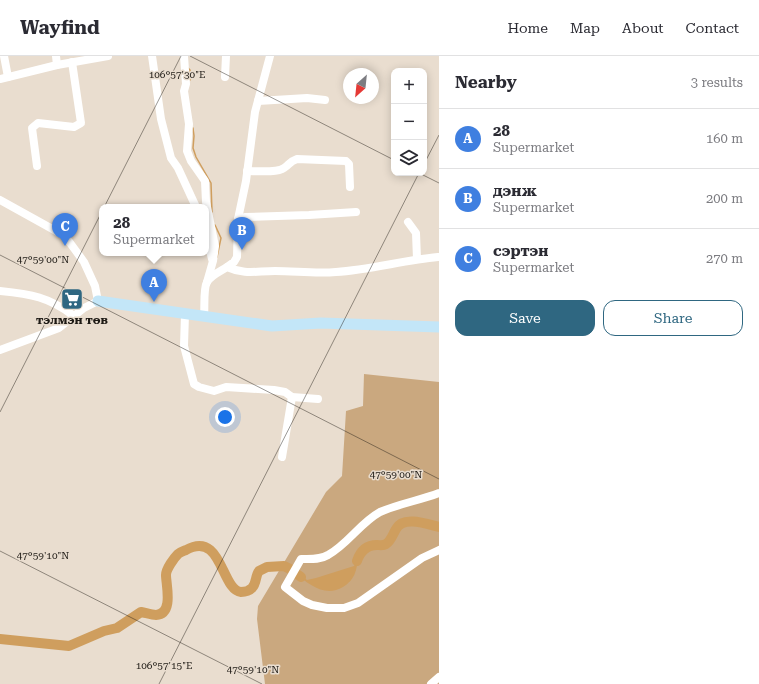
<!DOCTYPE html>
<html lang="en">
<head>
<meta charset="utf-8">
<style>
  :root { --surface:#fff; --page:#f2f2f3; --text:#2b2b33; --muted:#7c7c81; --line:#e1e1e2; --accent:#2f6781 }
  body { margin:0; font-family:"Roboto Serif",serif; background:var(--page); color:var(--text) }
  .controls { position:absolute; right:12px; top:12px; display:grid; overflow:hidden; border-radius:8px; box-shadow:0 2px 10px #0003 }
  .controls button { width:36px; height:36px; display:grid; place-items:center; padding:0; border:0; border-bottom:1px solid var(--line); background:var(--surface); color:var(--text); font:20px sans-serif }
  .compass { position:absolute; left:343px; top:12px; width:36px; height:36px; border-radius:50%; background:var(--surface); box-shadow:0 2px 10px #0003; rotate:207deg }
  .you { position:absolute; left:225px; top:361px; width:14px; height:14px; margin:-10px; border:3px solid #fff; border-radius:50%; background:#1a73e8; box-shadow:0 0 0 6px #1a73e833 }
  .badge { display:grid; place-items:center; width:26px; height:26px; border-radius:50%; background:var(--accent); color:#fff; font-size:13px; font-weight:700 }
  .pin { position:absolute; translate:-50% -33px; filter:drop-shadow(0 1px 2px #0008) }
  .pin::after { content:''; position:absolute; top:21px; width:14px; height:12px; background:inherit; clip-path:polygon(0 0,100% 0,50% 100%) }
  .popup { position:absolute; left:99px; top:148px; width:110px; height:52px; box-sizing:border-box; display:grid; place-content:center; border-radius:8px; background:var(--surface); filter:drop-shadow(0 1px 3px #0005); font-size:13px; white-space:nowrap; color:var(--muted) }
  .popup b { font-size:15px; color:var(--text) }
  .popup::after { content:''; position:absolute; left:50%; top:100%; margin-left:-8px; border:8px solid transparent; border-top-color:var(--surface) }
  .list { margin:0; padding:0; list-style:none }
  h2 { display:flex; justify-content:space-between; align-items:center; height:52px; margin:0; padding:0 16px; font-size:17px }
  h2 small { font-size:13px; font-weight:400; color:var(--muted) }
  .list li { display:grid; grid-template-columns:26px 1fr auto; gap:12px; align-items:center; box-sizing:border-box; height:60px; padding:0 16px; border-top:1px solid var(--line) }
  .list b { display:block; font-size:15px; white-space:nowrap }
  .list p { margin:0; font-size:13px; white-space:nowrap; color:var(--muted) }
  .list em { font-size:13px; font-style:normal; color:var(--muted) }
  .actions { display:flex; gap:8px; padding:12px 16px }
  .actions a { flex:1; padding:9px 0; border:1px solid var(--accent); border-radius:12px; text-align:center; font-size:14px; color:var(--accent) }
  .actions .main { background:var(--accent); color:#fff }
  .icon { flex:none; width:22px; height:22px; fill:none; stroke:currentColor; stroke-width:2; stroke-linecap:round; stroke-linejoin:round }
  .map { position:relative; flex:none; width:439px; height:628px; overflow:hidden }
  header { display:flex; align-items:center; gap:24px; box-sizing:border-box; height:56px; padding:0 20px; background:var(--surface); border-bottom:1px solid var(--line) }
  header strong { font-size:19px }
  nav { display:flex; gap:22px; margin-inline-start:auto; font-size:14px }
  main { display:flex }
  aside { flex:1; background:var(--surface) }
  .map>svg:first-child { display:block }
  .green { fill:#caa87f }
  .water { fill:#cf9e5e }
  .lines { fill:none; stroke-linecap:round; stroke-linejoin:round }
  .stream { stroke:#cf9e5e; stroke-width:1.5 }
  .river { stroke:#cf9e5e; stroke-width:10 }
  .minor { stroke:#fff; stroke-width:8 }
  .major { stroke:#c3e6f8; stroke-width:11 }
  .ticks { fill:none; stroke:#1e1a15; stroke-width:1; stroke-opacity:0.45 }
  .labels { text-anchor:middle; stroke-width:3; stroke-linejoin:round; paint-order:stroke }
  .poi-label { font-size:12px; font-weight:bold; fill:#1e1a15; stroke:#e9ddcf }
  .ticks-label { font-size:10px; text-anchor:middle; fill:#1e1a15; stroke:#e9ddcf; stroke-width:3; stroke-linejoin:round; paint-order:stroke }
</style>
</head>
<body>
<header>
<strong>Wayfind</strong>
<nav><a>Home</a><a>Map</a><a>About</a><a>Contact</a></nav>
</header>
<main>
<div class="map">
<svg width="439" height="628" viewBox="0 0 439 628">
  <rect width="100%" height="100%" fill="#e9ddcf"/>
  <path class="green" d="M 364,318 L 439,326 L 439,628 L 265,628 L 257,563 L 258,550 L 326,436 L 342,420 L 346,355 L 363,350 Z"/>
  <path class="water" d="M 363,493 L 364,494 C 357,500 358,510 355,517 C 353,523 348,528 343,531 C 325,542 309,528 296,518 L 297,516 L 307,524 L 316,522 L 354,510 Z"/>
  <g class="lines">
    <g class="stream">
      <path d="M 188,12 L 190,14 L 190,24"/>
      <path d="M 193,72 L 194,80 L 193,92 L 196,101 L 211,127 L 212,156"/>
      <path d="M 215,169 L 221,182 L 217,201"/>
    </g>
    <g class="river">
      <path d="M 357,505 C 360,496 366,489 377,489 C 380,489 383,490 386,488 C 391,485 393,478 396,473 C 403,459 427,468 439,471"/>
      <path d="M 0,583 L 69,590 L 104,575 L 117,572 L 141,556 C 146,557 152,559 156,559 C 174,558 166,529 166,519 C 166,513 174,502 178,498 C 180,496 184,495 186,494 C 222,474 221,534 241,536 C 245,536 249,535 252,532 C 257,527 255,520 259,515 L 267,511 L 284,510 L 290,513 L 301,521"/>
    </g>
    <g class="minor">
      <path d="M 4,0 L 8,21"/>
      <path d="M 56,0 L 57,9"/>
      <path d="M 152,0 L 161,63 L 171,102 L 178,112 L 196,151"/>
      <path d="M 184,0 L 186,28 L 184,35 L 189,68 L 187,95 L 191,105 L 205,125 L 206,146 L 215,190 L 213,205 L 207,226"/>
      <path d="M 225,21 L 226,0"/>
      <path d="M 0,23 L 57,9 L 108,0"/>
      <path d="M 258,45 L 307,42 L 325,44"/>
      <path d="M 37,110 L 32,72 L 38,67 L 74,71 L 81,67 L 72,6"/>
      <path d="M 247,115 C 256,115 277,117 284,112 C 290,108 289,106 297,103 L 346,105 L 349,108 L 350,131"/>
      <path d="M 0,144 L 65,180 L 84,206 L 95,230 L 98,245 L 84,252 L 59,272 L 0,294"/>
      <path d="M 238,163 L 245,161 L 309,159 L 356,156"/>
      <path d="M 408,166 L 416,177 L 417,203"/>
      <path d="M 206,178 L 212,203"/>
      <path d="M 227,211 L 234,206 L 237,201 L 238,163 L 246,125 L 255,56 L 270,0"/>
      <path d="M 0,235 C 31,238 49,241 74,260"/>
      <path d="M 185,258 L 184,290 L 194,328 L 199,331 L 214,335 L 226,331 L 274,334 L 285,336 L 292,341 L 318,343"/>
      <path d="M 204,260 C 205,252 203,233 207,226 C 211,219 221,215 227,211 C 245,219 256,215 275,215 C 295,215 316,218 336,216 C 370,214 404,204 438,201"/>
      <path d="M 282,401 L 292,341"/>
      <path d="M 439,437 C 421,444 398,448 380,456 C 360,467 348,488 328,499 C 320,504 310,503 301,503 L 285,531 L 303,545 L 312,549 L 327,552 L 344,552 L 358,547 L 422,502 L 439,494"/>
      <path d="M 431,628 L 439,621"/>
    </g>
    <path class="major" d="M 98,245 L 272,270 L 321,267 L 439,271"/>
  </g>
  <path class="ticks" d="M 190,0 L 394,104M 424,108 L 439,79M 419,117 L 439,127M 0,199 L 439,423M 0,356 L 181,0M 0,495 L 262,628M 159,628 L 419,117"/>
  <defs>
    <g id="supermarket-square" transform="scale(1.15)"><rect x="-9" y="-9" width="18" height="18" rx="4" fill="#2f6781" stroke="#e9ddcf"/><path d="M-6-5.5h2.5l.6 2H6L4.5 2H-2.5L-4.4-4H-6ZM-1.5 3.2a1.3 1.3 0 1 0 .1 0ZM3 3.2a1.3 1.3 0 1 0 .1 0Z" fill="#fff"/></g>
  </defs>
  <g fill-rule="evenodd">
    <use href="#supermarket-square" x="72" y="243"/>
  </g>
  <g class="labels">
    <g class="poi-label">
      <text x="72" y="268">тэлмэн төв</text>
    </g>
  </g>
  <g class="ticks-label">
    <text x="177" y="22">106°57'30"E</text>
    <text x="43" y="207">47°59'00"N</text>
    <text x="396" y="422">47°59'00"N</text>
    <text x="43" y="503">47°59'10"N</text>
    <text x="164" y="613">106°57'15"E</text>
    <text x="253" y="617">47°59'10"N</text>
  </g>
</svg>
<div class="controls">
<button>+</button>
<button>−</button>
<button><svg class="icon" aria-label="layers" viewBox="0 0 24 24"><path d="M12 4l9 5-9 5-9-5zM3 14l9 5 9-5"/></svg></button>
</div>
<svg class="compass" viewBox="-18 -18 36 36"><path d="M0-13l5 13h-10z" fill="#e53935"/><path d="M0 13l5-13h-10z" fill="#7c7c81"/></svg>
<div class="you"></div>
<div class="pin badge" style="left:154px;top:246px;background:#3f7fe0">A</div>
<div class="popup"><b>28</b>Supermarket</div>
<div class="pin badge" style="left:242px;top:194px;background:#3f7fe0">B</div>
<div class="pin badge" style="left:65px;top:190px;background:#3f7fe0">C</div>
</div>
<aside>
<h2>Nearby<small>3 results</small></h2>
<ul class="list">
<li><span class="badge" style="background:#3f7fe0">A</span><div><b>28</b><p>Supermarket</p></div><em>160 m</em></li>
<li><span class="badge" style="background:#3f7fe0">B</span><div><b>дэнж</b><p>Supermarket</p></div><em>200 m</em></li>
<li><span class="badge" style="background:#3f7fe0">C</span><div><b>сэртэн</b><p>Supermarket</p></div><em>270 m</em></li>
</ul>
<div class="actions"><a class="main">Save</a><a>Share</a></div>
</aside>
</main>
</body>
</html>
